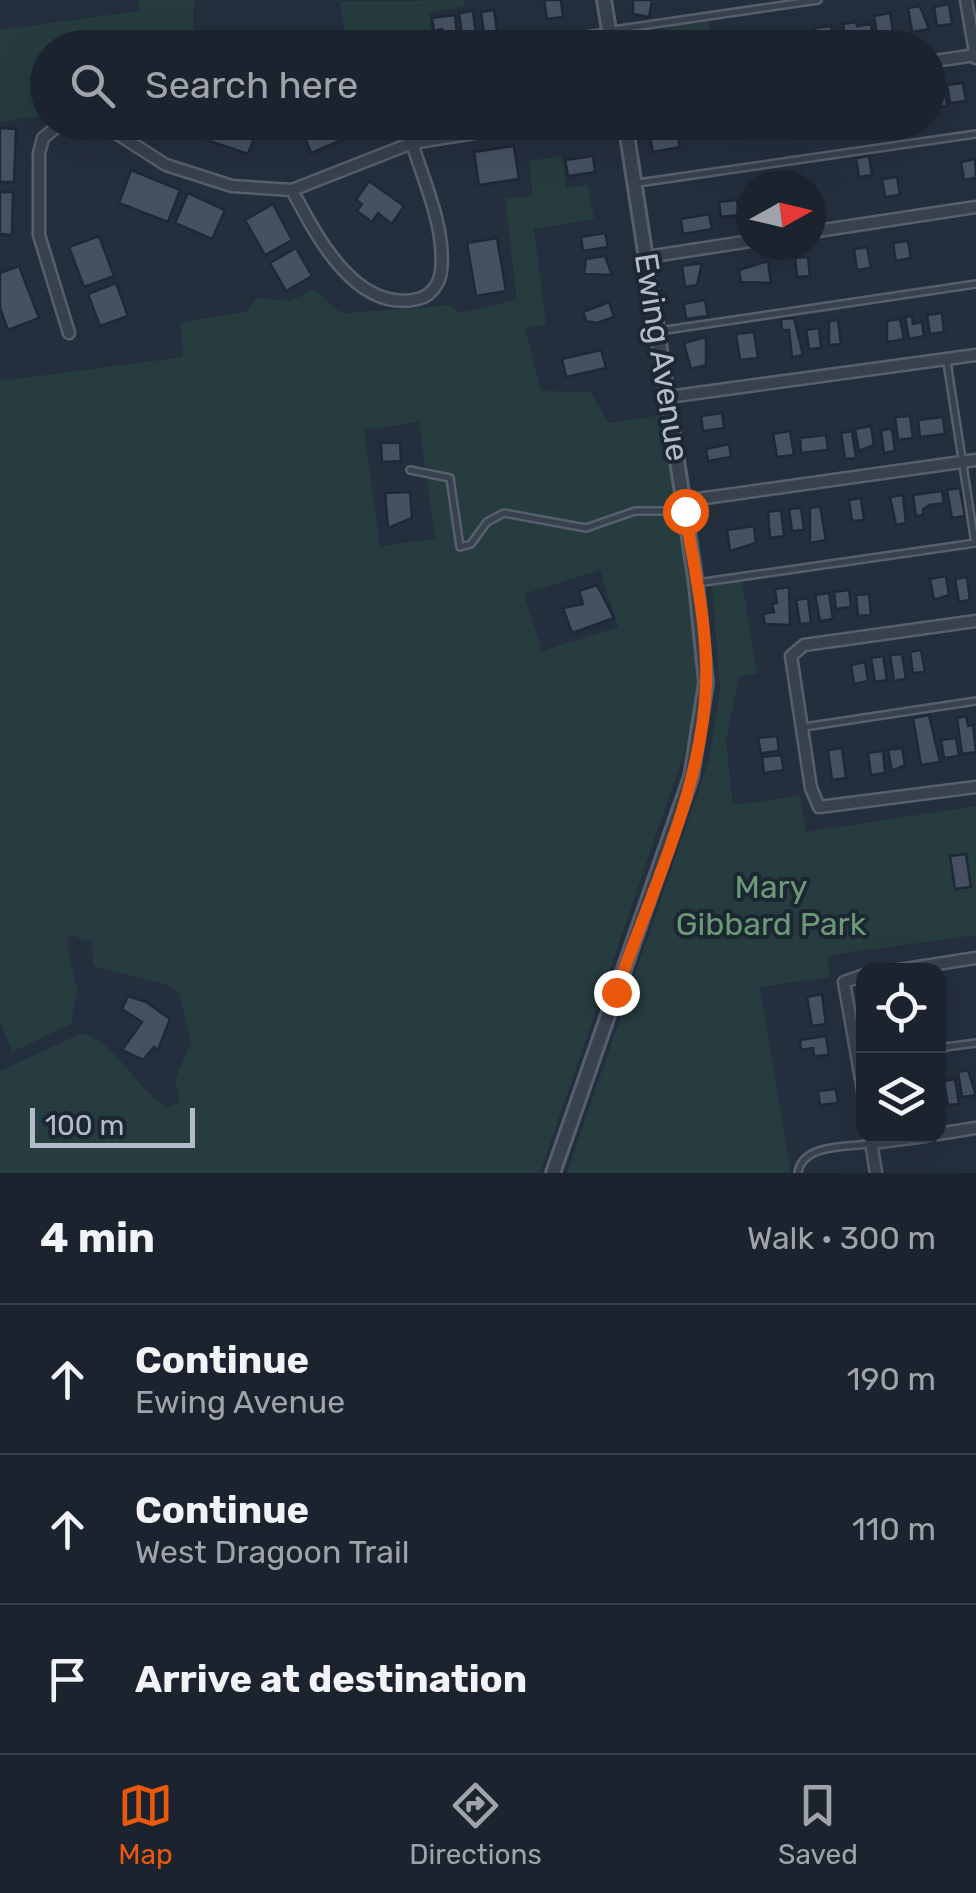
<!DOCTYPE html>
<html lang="en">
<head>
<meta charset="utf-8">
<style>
  :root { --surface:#1b232e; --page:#282f3a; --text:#f1f3f6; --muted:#a0a4aa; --line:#39404a; --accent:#ea580c }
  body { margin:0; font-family:Rubik,sans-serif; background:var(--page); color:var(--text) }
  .controls { position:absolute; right:30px; bottom:30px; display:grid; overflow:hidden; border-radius:20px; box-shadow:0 10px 40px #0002 }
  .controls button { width:90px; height:90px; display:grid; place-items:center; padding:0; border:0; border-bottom:2px solid var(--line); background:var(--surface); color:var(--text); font:50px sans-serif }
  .compass { position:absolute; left:736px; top:170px; width:90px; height:90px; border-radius:50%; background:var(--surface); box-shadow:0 10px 40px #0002; rotate:82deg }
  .scale { position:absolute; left:30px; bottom:25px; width:165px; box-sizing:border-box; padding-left:10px; border:5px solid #b4bcc9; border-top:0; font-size:28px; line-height:35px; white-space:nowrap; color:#b4bcc9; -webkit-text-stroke:8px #1d2633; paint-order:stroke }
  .stop { position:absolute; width:30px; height:30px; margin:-22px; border:8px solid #ea580c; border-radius:50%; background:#fff }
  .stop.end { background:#ea580c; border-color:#fff; box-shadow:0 2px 10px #0008 }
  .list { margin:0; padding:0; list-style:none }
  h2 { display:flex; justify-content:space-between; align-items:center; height:130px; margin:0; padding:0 40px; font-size:42px }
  h2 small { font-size:32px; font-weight:400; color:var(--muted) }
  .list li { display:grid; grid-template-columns:65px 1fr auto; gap:30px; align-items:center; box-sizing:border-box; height:150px; padding:0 40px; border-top:2px solid var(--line) }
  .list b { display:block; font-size:38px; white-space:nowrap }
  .list p { margin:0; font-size:32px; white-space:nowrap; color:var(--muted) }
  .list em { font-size:32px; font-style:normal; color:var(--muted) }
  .icon { flex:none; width:55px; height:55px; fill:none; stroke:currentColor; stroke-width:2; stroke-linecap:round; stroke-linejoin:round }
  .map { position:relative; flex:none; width:976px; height:1173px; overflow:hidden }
  .search { position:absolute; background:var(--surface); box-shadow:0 10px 40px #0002; left:30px; right:30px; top:30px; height:110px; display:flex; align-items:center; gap:25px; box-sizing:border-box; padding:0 35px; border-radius:55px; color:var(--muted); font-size:38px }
  .sheet { height:580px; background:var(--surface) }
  nav { display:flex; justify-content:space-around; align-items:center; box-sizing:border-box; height:140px; border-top:2px solid var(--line); background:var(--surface); font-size:28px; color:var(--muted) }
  nav a { display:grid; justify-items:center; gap:5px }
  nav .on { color:var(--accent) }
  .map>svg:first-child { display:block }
  .green { fill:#263c3f; fill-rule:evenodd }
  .building { fill:#455162; stroke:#1f2835; stroke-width:2.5 }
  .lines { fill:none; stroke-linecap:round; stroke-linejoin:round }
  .service-casing { stroke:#565f6c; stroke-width:10 }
  .minor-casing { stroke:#565f6c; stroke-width:15 }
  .tertiary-casing { stroke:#565f6c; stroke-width:18 }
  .service { stroke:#38414e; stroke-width:5 }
  .minor { stroke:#38414e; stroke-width:10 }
  .tertiary { stroke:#38414e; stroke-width:12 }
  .route { stroke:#ea580c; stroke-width:12 }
  .labels { text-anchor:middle; stroke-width:8; stroke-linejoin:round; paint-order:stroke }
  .street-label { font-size:32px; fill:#b4bcc9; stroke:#1d2633 }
  .park-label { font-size:32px; fill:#6b9a76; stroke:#1d2633 }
</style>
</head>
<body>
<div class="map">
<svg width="976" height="1173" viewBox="0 0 976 1173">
  <rect width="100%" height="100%" fill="#242f3e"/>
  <g class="green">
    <path d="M 139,0 L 194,0 L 192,47 L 48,48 L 47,115 L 0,122 L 0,30 L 140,11 Z"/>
    <path d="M 464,0 L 465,6 L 429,13 L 433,47 L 348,47 L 340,2 Z"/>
    <path d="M 708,20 L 712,47 L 667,47 L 664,27 Z"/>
    <path d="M 562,156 L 567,188 L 588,185 L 594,219 L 534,229 L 546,324 L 525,329 L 541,391 L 590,392 L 609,423 L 663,415 L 698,642 L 700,678 L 693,727 L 540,1173 L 0,1173 L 0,1071 L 82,1033 C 122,1046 133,1090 169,1107 L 180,1102 L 175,1079 L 191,1043 L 179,992 L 168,985 L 93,966 L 92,942 L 70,935 L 67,944 L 77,988 L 71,1024 L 12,1052 L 0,1021 L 0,381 L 183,357 L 180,322 L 246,312 L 257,298 L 291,301 L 313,289 L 338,311 L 347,313 L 451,305 L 459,313 L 517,300 L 505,199 L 533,196 L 529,161 ZM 419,422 L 435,539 L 380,546 L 364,430 ZM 600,570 L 618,627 L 542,651 L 524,594 Z"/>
    <path d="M 742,581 L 757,673 L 739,677 L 726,741 L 733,805 L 800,796 L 806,832 L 976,806 L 976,935 L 827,956 L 830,977 L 760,987 L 791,1173 L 567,1173 L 710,757 L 720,687 L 712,586 Z"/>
  </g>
  <g class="building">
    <path d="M 544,0 L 561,0 L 563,17 L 547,19 Z"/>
    <path d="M 633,0 L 652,0 L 649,17 L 633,14 Z"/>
    <path d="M 949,4 L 952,24 L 937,26 L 934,7 Z"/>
    <path d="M 920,6 L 929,29 L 912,32 L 908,8 Z"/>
    <path d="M 494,10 L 497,31 L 484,33 L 481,12 Z"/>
    <path d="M 473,11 L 476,34 L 462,36 L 459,13 Z"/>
    <path d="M 890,13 L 894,37 L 878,40 L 874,16 Z"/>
    <path d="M 455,15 L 457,34 L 443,36 L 442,29 L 434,31 L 432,18 Z"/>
    <path d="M 856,22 L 857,26 L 871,24 L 873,37 L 846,43 L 843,24 Z"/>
    <path d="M 831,26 L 834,46 L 819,48 L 815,28 Z"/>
    <circle cx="652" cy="39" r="10"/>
    <path d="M 963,83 L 966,101 L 950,103 L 947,85 Z"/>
    <path d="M 944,85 L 947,106 L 931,107 L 928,87 Z"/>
    <path d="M 203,122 L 251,122 L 259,125 L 248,154 L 198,137 Z"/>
    <path d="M 299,122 L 344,122 L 349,137 L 311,153 Z"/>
    <path d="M 0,128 L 16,129 L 14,182 L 0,182 Z"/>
    <path d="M 677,133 L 680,147 L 653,152 L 650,137 Z"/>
    <path d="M 514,146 L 519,179 L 479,185 L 474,152 Z"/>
    <path d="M 593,156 L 595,172 L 568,176 L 565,160 Z"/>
    <path d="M 869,156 L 872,175 L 859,177 L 856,158 Z"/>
    <path d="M 975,159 L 976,178 L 964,180 L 961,162 Z"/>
    <path d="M 131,170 L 180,190 L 168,222 L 119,203 Z"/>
    <path d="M 897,177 L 900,195 L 885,197 L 882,179 Z"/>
    <path d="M 369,181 L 404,206 L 392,224 L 378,213 L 372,222 L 357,211 L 362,204 L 356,200 Z"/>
    <path d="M 0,192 L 13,192 L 12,235 L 0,234 Z"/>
    <path d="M 188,193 L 225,210 L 212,239 L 175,223 Z"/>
    <path d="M 737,200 L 739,215 L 721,217 L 719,202 Z"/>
    <path d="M 273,204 L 292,240 L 265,255 L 245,220 Z"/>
    <path d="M 709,214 L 712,229 L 683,234 L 681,219 Z"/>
    <path d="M 605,233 L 608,247 L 583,251 L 581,237 Z"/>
    <path d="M 99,236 L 114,276 L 84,287 L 69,247 Z"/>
    <path d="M 497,238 L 506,291 L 476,296 L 467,243 Z"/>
    <path d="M 908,241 L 911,258 L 896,261 L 893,243 Z"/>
    <path d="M 867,247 L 871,268 L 857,270 L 854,249 Z"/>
    <path d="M 296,248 L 312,276 L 286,291 L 270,263 Z"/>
    <path d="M 605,256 L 612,275 L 584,274 L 586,259 Z"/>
    <path d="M 808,257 L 810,276 L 797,277 L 795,258 Z"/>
    <path d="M 768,261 L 771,283 L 741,282 L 739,270 Z"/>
    <path d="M 702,263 L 697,285 L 685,287 L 682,266 Z"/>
    <path d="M 19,266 L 39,318 L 8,330 L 0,308 L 0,273 Z"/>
    <path d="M 116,283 L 128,316 L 100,326 L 88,294 Z"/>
    <path d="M 705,300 L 708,316 L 686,319 L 684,304 Z"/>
    <path d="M 609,302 L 614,317 L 597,323 L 586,321 L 583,312 Z"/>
    <path d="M 942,313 L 944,332 L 930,334 L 927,315 Z"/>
    <path d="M 912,316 L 913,324 L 922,322 L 924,336 L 909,339 L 905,317 Z"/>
    <path d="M 794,318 L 803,355 L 792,357 L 789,330 L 782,330 L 781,319 Z"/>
    <path d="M 900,319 L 904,339 L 887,342 L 887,321 Z"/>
    <path d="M 838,320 L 841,344 L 829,345 L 829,321 Z"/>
    <path d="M 819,328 L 821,348 L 809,349 L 806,330 Z"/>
    <path d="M 754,332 L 758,358 L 740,360 L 736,334 Z"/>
    <path d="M 706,337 L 706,365 L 691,369 L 684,343 Z"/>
    <path d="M 601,350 L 606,368 L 566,377 L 562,359 Z"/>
    <path d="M 722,413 L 724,428 L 703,431 L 701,416 Z"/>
    <path d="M 910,416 L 913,438 L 898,440 L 895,417 Z"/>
    <path d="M 943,417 L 945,434 L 920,437 L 918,420 Z"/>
    <path d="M 871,426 L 874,445 L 859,451 L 855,429 Z"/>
    <path d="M 892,429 L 895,451 L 884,453 L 881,430 Z"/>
    <path d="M 790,431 L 794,455 L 777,457 L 773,434 Z"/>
    <path d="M 852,431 L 856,458 L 845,459 L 841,433 Z"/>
    <path d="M 826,435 L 828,450 L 801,453 L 800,438 Z"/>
    <path d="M 381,443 L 400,443 L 401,461 L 382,462 Z"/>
    <path d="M 729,444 L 731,457 L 708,461 L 706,449 Z"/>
    <path d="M 960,488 L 965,516 L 952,518 L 947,490 Z"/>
    <path d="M 942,491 L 944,503 L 930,505 L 923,509 L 923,515 L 916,516 L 913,495 Z"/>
    <path d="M 410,492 L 412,518 L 388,528 L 385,493 Z"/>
    <path d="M 903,495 L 906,523 L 896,525 L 890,497 Z"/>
    <path d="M 861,498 L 864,520 L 852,521 L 849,500 Z"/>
    <path d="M 820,506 L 826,540 L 810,543 L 810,508 Z"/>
    <path d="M 801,508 L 804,530 L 792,531 L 789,509 Z"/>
    <path d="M 781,510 L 784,536 L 770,538 L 768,512 Z"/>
    <path d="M 754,526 L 756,543 L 730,551 L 727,530 Z"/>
    <path d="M 946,576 L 949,595 L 934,600 L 930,579 Z"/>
    <path d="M 967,577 L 970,600 L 959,602 L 955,579 Z"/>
    <path d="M 597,585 L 614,618 L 572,633 L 563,608 L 583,604 L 579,591 Z"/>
    <path d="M 789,587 L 790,625 L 765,624 L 763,614 L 774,612 L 772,604 L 777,603 L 775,589 Z"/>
    <path d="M 849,590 L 851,607 L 836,609 L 834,592 Z"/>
    <path d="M 829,593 L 833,619 L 820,621 L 815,595 Z"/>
    <path d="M 869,594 L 871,615 L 858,616 L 856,595 Z"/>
    <path d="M 808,598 L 811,623 L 800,624 L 796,600 Z"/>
    <path d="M 921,650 L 925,672 L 913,673 L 910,652 Z"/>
    <path d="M 902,654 L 906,679 L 894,681 L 890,655 Z"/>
    <path d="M 883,656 L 887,680 L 875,682 L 871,658 Z"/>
    <path d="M 865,662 L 868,681 L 854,684 L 851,665 Z"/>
    <path d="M 929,715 L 940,762 L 921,765 L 913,718 Z"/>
    <path d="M 966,716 L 968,726 L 973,725 L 976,752 L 962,754 L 957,718 Z"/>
    <path d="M 777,736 L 779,751 L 761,753 L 758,738 Z"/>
    <path d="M 956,738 L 959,756 L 944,758 L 941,740 Z"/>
    <path d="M 842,748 L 846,778 L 832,780 L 828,750 Z"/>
    <path d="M 902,748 L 905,765 L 892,771 L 888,750 Z"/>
    <path d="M 883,751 L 885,773 L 871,775 L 868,753 Z"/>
    <path d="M 781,755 L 784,770 L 764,773 L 762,757 Z"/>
    <path d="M 966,854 L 971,887 L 955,889 L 950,856 Z"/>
    <path d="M 822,994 L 826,1024 L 812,1026 L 807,997 Z"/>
    <path d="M 128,996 L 146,1002 L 170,1019 L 158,1050 L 154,1047 L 143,1060 L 122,1050 L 142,1022 L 122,1009 Z"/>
    <path d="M 826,1036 L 829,1055 L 814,1056 L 813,1048 L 801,1050 L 800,1040 Z"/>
    <path d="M 968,1070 L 976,1095 L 962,1097 L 958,1072 Z"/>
    <path d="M 955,1079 L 959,1104 L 948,1105 L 944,1081 Z"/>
    <path d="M 836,1089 L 838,1103 L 820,1105 L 818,1091 Z"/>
  </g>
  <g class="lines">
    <g class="service-casing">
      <g id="service">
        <path d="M 613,30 L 818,0"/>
        <path d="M 638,183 L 976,134"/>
        <path d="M 659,331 L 976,284"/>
        <path d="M 947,362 L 975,543"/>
        <path d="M 410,470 L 450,478 L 460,547 L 471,544 L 487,522 L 504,513 L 586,528 L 635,511 L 682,511"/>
        <path d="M 697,583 L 976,543"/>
        <path d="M 804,727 L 976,701"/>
        <path d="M 938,1048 L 976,1043"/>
        <path d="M 798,1173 C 802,1144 845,1147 869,1144"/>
      </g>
    </g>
    <g class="minor-casing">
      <g id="minor">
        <path d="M 966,0 L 976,58"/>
        <path d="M 515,48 L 610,34"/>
        <path d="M 928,62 L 976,55"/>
        <path d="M 90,122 L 102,124 L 166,165 L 232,186 L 292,190 L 412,143 L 545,122"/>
        <path d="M 292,190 C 315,233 355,314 418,299 C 431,296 440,283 441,271 C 446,229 424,182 412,143"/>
        <path d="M 811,232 L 976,207"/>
        <path d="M 647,257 L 751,241"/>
        <path d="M 69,333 L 39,235 L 39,153 L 43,138 L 58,126 L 85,122"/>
        <path d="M 668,397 L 976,355"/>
        <path d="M 684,501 L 976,460"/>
        <path d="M 976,621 L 804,645 L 791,656 L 811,788 L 819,807 L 976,787"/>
        <path d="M 892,971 L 976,958"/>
        <path d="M 864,975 L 844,982 L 864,1096"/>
        <path d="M 938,1134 L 976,1128"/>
        <path d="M 870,1136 L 876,1173"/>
        <path d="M 872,1143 L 926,1136"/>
      </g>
    </g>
    <g class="tertiary-casing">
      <g id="tertiary">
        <path d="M 604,0 L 612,48"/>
        <path d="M 553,1173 L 691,777 L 706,683 L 696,584 L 625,122"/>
      </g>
    </g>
    <use href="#service" class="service"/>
    <use href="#minor" class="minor"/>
    <use href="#tertiary" class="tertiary"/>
  </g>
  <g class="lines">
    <path class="route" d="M 616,992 C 650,894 702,790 706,685 C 708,627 694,568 685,511"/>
  </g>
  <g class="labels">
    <g class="street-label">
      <text transform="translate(662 357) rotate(81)" y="11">Ewing Avenue</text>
    </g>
    <g class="park-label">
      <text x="771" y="898">Mary<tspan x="771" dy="37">Gibbard Park</tspan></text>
    </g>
  </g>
</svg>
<div class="controls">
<button><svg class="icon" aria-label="locate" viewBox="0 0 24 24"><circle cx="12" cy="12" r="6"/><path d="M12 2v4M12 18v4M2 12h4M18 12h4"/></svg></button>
<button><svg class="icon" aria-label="layers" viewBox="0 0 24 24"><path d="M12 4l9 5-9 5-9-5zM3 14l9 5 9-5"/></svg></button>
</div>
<svg class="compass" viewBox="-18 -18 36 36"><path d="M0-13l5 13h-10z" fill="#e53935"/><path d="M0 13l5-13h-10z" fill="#a0a4aa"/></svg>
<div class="scale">100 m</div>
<div class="stop" style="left:685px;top:511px"></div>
<div class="stop end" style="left:616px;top:992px"></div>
<div class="search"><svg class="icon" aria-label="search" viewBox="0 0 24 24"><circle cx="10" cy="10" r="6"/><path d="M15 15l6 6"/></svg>Search here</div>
</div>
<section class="sheet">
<h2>4 min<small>Walk · 300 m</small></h2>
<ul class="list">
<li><svg class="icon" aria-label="ahead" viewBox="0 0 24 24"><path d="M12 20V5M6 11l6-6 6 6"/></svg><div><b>Continue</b><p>Ewing Avenue</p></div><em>190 m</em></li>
<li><svg class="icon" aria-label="ahead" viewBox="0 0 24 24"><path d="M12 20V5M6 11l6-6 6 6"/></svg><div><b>Continue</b><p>West Dragoon Trail</p></div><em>110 m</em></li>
<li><svg class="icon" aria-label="arrive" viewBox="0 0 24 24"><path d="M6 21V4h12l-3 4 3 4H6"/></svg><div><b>Arrive at destination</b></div></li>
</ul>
</section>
<nav>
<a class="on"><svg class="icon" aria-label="map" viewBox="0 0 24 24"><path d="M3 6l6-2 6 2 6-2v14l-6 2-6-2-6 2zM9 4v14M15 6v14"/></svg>Map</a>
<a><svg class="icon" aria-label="directions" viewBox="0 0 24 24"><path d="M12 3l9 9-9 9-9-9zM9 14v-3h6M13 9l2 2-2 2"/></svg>Directions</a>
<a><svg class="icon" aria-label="saved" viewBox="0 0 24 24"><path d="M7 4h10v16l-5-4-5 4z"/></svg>Saved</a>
</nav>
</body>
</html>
